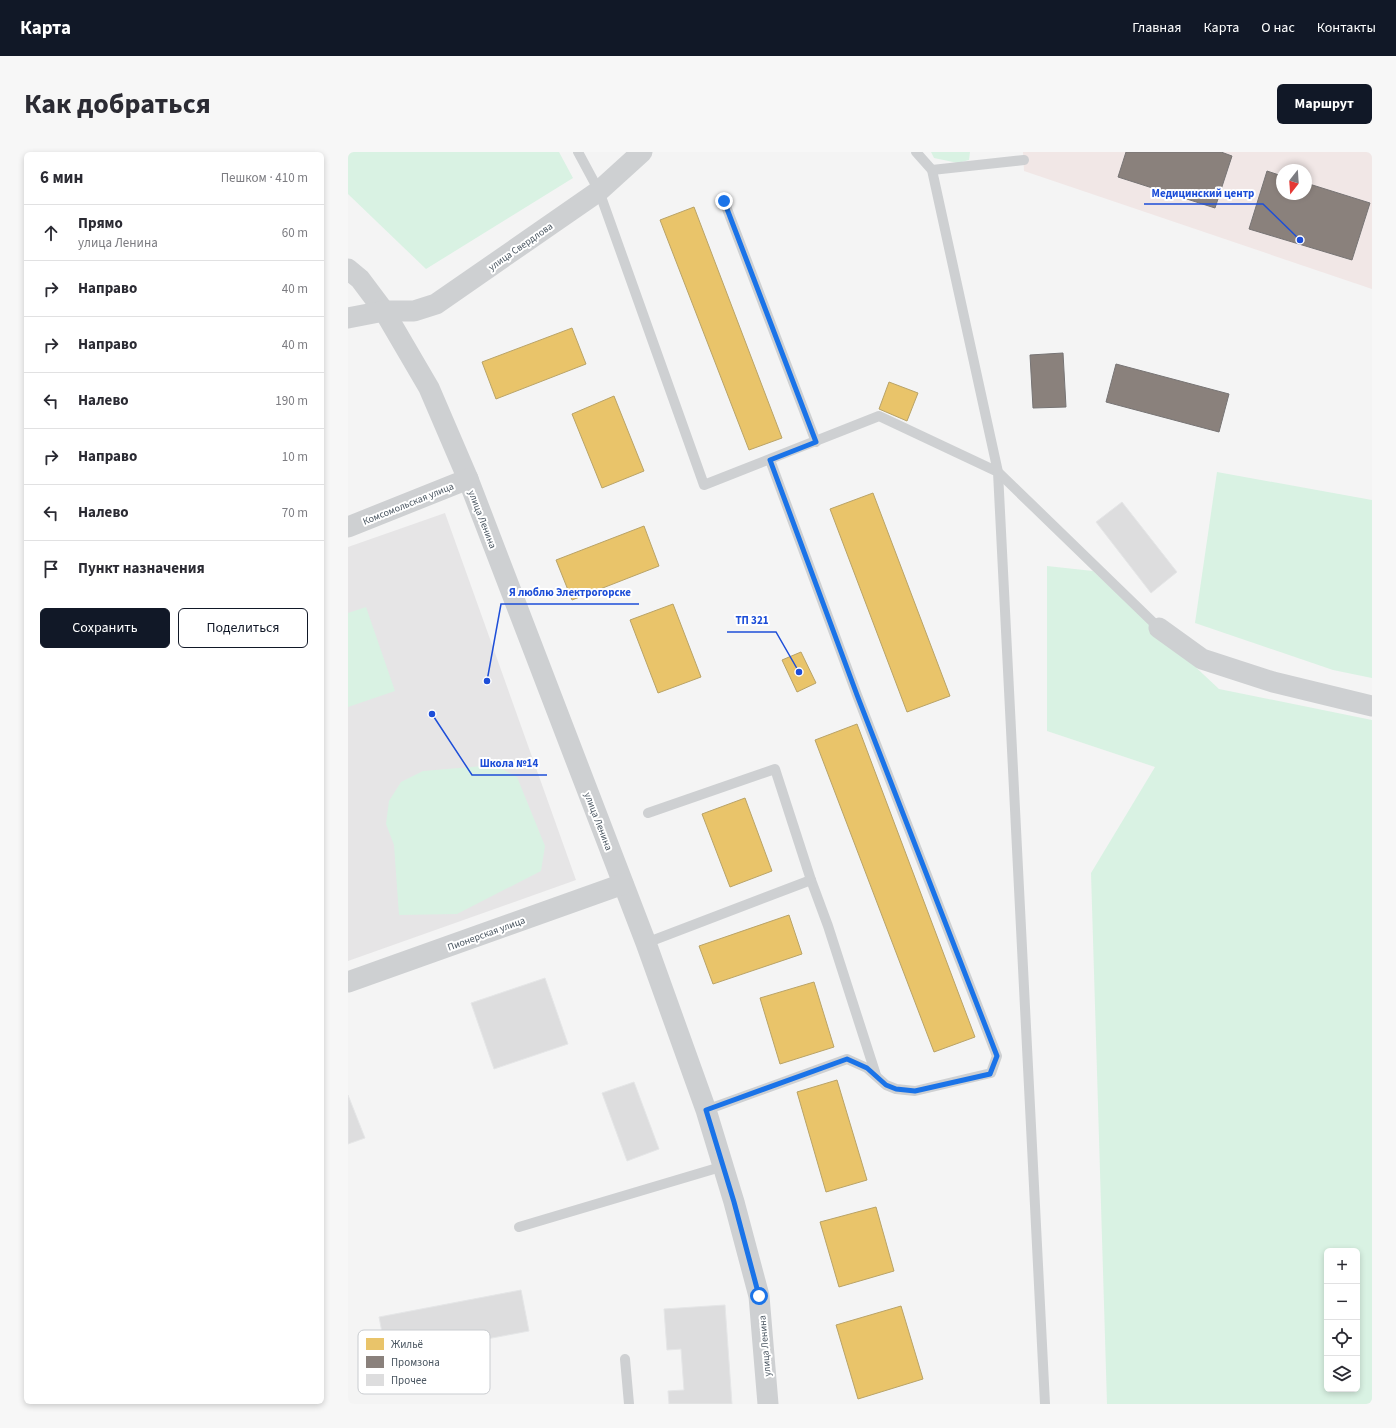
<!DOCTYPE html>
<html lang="ru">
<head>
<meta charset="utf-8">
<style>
  :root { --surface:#fff; --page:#f7f7f7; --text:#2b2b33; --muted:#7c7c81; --line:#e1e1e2; --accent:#111827 }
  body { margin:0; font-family:"Source Sans 3",sans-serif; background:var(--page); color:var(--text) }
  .controls { position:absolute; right:12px; bottom:12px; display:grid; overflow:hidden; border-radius:6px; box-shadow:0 2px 6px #0003 }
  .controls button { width:36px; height:36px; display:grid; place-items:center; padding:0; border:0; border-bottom:1px solid var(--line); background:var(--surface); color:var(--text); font:20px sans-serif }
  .compass { position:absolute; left:928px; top:12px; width:36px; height:36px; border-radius:50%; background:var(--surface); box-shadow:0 2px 6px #0003; rotate:197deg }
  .stop { position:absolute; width:12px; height:12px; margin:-9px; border:3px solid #1a73e8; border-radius:50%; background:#fff }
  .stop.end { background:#1a73e8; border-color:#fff; box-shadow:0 1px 4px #0008 }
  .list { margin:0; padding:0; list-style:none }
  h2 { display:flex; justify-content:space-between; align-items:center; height:52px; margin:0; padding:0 16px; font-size:17px }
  h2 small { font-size:13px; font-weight:400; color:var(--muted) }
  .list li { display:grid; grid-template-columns:26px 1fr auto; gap:12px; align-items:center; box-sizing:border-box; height:56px; padding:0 16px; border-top:1px solid var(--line) }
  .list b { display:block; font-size:15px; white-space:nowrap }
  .list p { margin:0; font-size:13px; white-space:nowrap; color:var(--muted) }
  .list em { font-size:13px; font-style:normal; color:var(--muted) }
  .actions { display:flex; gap:8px; padding:12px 16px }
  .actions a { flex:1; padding:9px 0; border:1px solid var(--accent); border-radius:6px; text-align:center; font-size:14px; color:var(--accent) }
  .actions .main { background:var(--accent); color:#fff }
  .icon { flex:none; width:22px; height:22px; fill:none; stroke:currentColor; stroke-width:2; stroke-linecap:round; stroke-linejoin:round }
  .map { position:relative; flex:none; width:1024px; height:1252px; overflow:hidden; border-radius:6px }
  header { display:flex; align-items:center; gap:24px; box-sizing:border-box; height:56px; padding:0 20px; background:var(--accent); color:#fff }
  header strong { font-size:19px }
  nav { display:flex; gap:22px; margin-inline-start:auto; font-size:14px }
  .intro { display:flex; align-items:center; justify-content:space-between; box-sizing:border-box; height:96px; padding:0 24px }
  h1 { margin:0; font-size:28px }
  .button { padding:10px 18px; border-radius:6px; background:var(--accent); color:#fff; font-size:14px; font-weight:700 }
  main { display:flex; gap:24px; padding:0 24px }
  aside { flex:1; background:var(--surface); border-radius:6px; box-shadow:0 2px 6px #0003 }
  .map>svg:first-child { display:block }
  .education { fill:#e6e5e6 }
  .medical { fill:#f1e7e6; fill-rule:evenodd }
  .green { fill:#d9f2e3; fill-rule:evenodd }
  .homes { fill:#e9c46a; stroke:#b9a367 }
  .industry { fill:#8a817c; stroke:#777474 }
  .building { fill:#ddddde; stroke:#e5e6e7 }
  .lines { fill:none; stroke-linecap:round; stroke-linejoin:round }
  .service { stroke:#ced0d2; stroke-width:10 }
  .minor { stroke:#ced0d2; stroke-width:21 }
  .route { stroke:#1a73e8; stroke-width:5 }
  .labels { text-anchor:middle; stroke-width:4; stroke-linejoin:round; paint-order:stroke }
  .street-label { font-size:10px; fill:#4a5661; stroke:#fff }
  .key { fill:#fff; stroke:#c9ccd0; stroke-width:1 }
  .key-label { font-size:11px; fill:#4a5661 }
  .leader { fill:none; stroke:#1d4ed8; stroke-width:1.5 }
  .callout-dot { fill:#1d4ed8; stroke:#fff; stroke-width:1.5 }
  .callout-label { font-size:11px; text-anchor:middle; font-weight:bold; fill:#1d4ed8; stroke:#fff; stroke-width:4; stroke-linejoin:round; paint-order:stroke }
</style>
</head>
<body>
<header>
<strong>Карта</strong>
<nav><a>Главная</a><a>Карта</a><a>О нас</a><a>Контакты</a></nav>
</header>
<div class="intro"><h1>Как добраться</h1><a class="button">Маршрут</a></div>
<main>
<aside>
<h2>6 мин<small>Пешком · 410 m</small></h2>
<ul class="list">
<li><svg class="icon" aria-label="ahead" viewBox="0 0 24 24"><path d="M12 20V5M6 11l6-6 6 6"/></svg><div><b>Прямо</b><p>улица Ленина</p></div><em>60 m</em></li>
<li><svg class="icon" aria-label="right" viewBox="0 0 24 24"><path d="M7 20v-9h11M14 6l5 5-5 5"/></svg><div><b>Направо</b></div><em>40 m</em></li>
<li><svg class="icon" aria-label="right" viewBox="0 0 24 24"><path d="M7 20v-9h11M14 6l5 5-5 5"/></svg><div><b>Направо</b></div><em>40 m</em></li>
<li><svg class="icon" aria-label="left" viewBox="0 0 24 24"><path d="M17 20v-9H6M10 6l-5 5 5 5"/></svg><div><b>Налево</b></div><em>190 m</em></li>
<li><svg class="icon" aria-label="right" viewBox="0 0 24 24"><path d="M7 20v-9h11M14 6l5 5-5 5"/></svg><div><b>Направо</b></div><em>10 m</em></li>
<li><svg class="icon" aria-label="left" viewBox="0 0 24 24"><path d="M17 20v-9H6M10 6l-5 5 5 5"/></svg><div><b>Налево</b></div><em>70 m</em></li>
<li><svg class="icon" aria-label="arrive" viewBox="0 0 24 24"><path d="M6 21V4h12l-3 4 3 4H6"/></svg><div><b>Пункт назначения</b></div></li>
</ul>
<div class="actions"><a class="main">Сохранить</a><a>Поделиться</a></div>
</aside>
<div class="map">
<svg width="1024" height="1252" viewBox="0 0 1024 1252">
  <rect width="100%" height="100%" fill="#f4f4f4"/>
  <path class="education" d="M 97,361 L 228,728 L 0,809 L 0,395 Z"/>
  <path class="medical" d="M 675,0 L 1024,0 L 1024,137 L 676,19 ZM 934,18 L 958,18 L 958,42 L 934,42 Z"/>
  <g class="green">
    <path d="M 0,0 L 211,0 L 225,26 L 78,117 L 0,42 Z"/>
    <path d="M 583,0 L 622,0 L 621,8 L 610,11 L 586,6 Z"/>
    <path d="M 869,320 L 1024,348 L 1024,526 L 985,518 L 847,471 Z"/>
    <path d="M 699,414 L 745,419 L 871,537 L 1024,568 L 1024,1252 L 759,1252 L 743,721 L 807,615 L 699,579 ZM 979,1099 L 1009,1099 L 1009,1237 L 979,1237 Z"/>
    <path d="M 18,455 L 47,539 L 0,555 L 0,461 Z"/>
    <path d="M 147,613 L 169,625 L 197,694 L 193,719 L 109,762 L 51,763 L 46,693 L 38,672 L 41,649 L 53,630 L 75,619 Z"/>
  </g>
  <g class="homes">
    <path d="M 346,55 L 434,286 L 401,298 L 312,68 Z"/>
    <path d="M 224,176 L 238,212 L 148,247 L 134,210 Z"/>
    <path d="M 541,230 L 570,241 L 559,269 L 531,257 Z"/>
    <path d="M 266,244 L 296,319 L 254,336 L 224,262 Z"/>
    <path d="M 525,341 L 602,544 L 559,560 L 482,357 Z"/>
    <path d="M 296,374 L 311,414 L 224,448 L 208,408 Z"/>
    <path d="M 325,452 L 353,525 L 310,541 L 282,468 Z"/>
    <path d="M 453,500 L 468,531 L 449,540 L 434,508 Z"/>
    <path d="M 509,572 L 627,885 L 586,900 L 467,588 Z"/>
    <path d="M 397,646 L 424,719 L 382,735 L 354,662 Z"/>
    <path d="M 441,763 L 454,802 L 365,832 L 351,794 Z"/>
    <path d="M 466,830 L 486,895 L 432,912 L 412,846 Z"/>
    <path d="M 489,928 L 519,1028 L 478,1040 L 449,940 Z"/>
    <path d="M 528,1055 L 546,1119 L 491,1135 L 472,1070 Z"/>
    <path d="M 553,1154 L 575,1227 L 510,1247 L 488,1173 Z"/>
  </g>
  <g class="industry">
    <path d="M 778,0 L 873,0 L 884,4 L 867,56 L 770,25 Z"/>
    <path d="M 919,19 L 934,24 L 934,42 L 958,42 L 958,31 L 1022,51 L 1004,108 L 901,77 Z"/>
    <path d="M 715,201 L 718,255 L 685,256 L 682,203 Z"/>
    <path d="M 768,212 L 881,242 L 871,280 L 758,250 Z"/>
  </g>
  <g class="building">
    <path d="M 774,350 L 829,420 L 803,441 L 748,370 Z"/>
    <path d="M 197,826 L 220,892 L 146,917 L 123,851 Z"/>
    <path d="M 286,930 L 311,997 L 279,1009 L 254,941 Z"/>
    <path d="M 0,943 L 17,986 L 0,992 Z"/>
    <path d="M 173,1138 L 181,1179 L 39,1206 L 31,1165 Z"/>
    <path d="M 377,1153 L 384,1252 L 321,1252 L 320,1239 L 336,1238 L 333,1197 L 319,1198 L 316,1157 Z"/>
  </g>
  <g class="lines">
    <g class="service">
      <path d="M 230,0 L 251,39 L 356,333 L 531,264 L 650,320 L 697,1252"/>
      <path d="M 568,0 L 584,18 L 650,320 L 811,476"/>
      <path d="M 584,18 L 676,8"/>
      <path d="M 376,49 L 468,290"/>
      <path d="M 300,661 L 427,617 L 463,728 L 480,774 L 528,923"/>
      <path d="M 298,791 L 463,728"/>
      <path d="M 358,958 L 499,907 L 519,916 L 538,933 L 548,937 L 567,939 L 643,921 L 649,904 L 509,543 L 422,308"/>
      <path d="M 171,1075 L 376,1014"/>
      <path d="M 277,1207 L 281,1252"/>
    </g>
    <g class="minor">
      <path d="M 0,117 L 12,127 L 36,159 L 81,236 L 120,327 L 298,791 L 358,958 L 386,1050 L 411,1144 L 420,1252"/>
      <path d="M 0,166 L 36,159 L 66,159 L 88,152 L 251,39 L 294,0"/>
      <path d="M 0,375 L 120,327"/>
      <path d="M 811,476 L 854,507 L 925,530 L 1024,554"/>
      <path d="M 0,830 L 275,732"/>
    </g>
  </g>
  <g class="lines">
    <path class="route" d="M 376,49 L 468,290 L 422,308 L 509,543 L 649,904 L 642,922 L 567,939 L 548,937 L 538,933 L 519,916 L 499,907 L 358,958 L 386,1050 L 411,1144"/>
  </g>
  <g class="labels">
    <g class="street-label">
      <text transform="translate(172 94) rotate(-35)" y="4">улица Свердлова</text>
      <text transform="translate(60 351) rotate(-22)" y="4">Комсомольская улица</text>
      <text transform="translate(135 367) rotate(69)" y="4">улица Ленина</text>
      <text transform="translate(251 669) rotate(69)" y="4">улица Ленина</text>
      <text transform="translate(138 781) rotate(-20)" y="4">Пионерская улица</text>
      <text transform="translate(416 1194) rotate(-95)" y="4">улица Ленина</text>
    </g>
  </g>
  <rect x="10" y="1178" width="132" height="64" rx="6" class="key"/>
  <rect x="18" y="1186" width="18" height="12" fill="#e9c46a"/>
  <rect x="18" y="1204" width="18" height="12" fill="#8a817c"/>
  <rect x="18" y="1222" width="18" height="12" fill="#ddddde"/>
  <g class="key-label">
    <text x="43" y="1196">Жильё</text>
    <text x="43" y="1214">Промзона</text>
    <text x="43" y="1232">Прочее</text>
  </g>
  <path class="leader" d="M952 88L915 52H796M139 529L153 452H291M451 520L428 480H379M84 562L124 623H199"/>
  <g class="callout-dot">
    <circle cx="952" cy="88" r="4"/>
    <circle cx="139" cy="529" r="4"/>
    <circle cx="451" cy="520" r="4"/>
    <circle cx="84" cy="562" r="4"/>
  </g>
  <g class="callout-label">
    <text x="855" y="45">Медицинский центр</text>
    <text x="222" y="444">Я люблю Электрогорске</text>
    <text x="404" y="472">ТП 321</text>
    <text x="161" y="615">Школа №14</text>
  </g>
</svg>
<div class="controls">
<button>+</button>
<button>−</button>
<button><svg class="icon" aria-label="locate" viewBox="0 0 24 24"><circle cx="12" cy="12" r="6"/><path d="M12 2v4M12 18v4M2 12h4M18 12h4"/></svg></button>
<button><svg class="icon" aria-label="layers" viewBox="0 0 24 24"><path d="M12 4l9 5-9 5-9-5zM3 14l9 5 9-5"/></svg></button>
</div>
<svg class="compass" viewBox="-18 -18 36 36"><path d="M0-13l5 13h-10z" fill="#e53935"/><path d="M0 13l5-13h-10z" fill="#7c7c81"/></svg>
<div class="stop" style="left:411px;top:1144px"></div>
<div class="stop end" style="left:376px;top:49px"></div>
</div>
</main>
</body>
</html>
